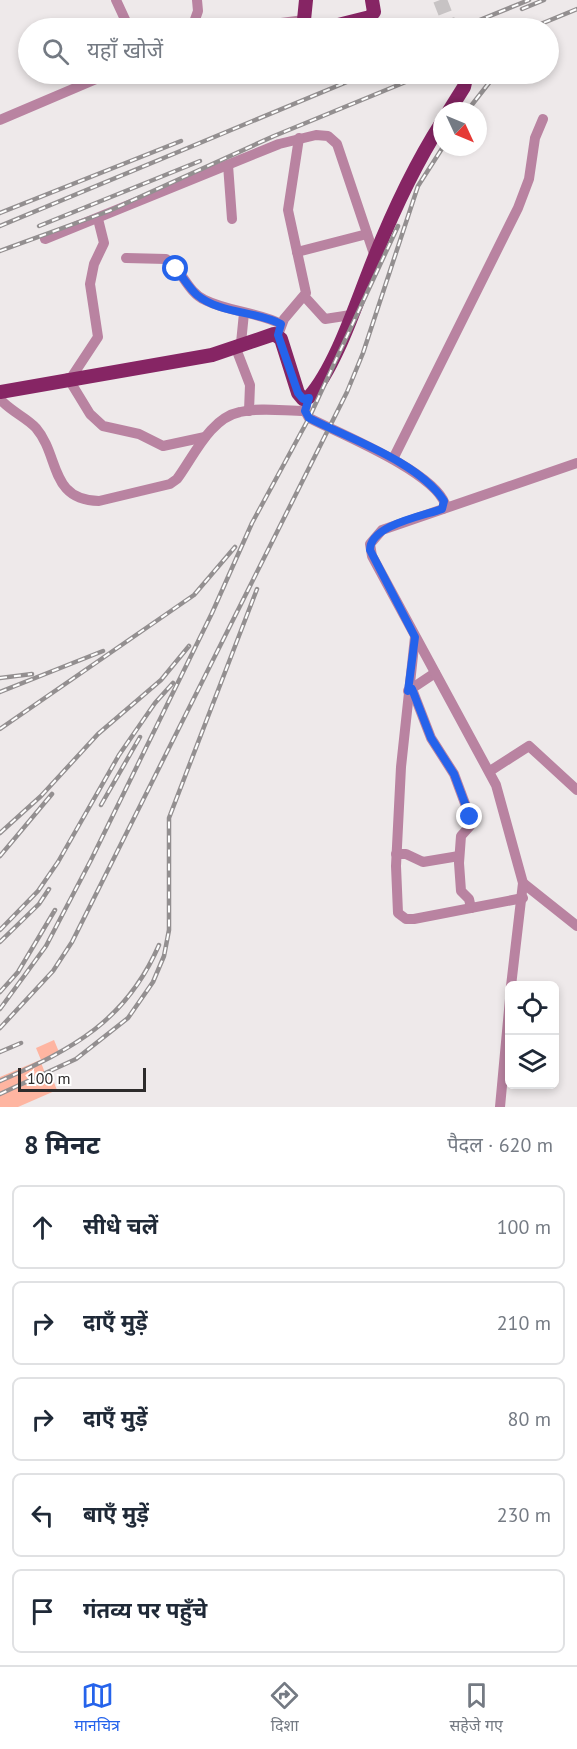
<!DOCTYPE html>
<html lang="hi">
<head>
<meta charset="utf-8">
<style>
  :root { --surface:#fff; --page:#f6f6f7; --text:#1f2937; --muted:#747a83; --line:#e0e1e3; --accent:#2563eb }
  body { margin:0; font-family:"PT Sans","Noto Sans Devanagari",sans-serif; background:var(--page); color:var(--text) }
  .controls { position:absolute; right:18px; bottom:18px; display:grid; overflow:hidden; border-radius:9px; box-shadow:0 3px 9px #0003 }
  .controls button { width:54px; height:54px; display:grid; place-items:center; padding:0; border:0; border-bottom:2px solid var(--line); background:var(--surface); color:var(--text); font:30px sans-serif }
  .compass { position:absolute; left:433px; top:102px; width:54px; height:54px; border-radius:50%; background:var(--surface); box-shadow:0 3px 9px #0003; rotate:134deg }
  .scale { position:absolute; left:18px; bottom:15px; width:128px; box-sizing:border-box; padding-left:6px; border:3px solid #2d2b2b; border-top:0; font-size:16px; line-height:21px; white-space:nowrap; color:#2d2b2b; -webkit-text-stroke:4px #fff; paint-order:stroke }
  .stop { position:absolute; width:18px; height:18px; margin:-14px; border:4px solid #2563eb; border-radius:50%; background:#fff }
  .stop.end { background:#2563eb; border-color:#fff; box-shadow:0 2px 6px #0008 }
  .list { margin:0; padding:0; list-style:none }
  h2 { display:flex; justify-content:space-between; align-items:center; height:78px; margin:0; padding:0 24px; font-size:26px }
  h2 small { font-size:20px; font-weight:400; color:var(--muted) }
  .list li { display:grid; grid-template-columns:39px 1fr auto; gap:18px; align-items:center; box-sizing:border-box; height:84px; margin:0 12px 12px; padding:0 12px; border:2px solid var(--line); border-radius:9px }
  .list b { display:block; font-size:22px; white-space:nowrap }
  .list em { font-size:20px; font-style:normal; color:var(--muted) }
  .icon { flex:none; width:33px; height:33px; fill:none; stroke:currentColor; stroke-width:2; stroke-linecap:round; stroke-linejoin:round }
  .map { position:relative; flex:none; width:577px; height:1107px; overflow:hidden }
  .search { position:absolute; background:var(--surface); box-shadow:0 3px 9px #0003; left:18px; right:18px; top:18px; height:66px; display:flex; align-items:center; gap:15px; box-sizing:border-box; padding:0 21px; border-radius:33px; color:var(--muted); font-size:22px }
  .sheet { height:558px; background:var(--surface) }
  nav { display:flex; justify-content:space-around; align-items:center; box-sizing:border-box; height:84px; border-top:2px solid var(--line); background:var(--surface); font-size:16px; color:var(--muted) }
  nav a { display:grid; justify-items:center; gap:3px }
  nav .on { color:var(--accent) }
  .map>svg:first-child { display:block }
  .building { fill:#feb5a1 }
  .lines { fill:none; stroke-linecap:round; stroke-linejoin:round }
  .major-tunnel { stroke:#c7c3c4; stroke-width:14; stroke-dasharray:14 7; stroke-linecap:butt }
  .minor { stroke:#b983a1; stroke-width:10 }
  .major { stroke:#862564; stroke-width:14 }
  .rail-casing { stroke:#938f90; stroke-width:4.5 }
  .rail { stroke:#fff; stroke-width:2; stroke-dasharray:7; stroke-linecap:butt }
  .route { stroke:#2563eb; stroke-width:8 }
</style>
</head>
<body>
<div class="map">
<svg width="577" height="1107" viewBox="0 0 577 1107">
  <rect width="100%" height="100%" fill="#eee9ea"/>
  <g class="building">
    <path d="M 54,1040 L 59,1052 L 41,1060 L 36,1048 Z"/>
    <path d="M 40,1060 L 45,1073 L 50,1073 L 57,1090 L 18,1107 L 0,1107 L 0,1077 Z"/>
  </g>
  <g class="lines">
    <path class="major-tunnel" d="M 440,0 L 451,28"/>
    <g class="minor">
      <path d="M 116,0 L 129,28"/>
      <path d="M 192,28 L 198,11 L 197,0"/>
      <path d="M 242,28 L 304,20"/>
      <path d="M 0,120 L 108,74"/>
      <path d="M 228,165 L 232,219"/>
      <path d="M 45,239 L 279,144 L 316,135 L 328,136 L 337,144 L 375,257"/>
      <path d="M 297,252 L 367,234"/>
      <path d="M 126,258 L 166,259 C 182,269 187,292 205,300 C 229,312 258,312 281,324"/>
      <path d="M 305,297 L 325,319 L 351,315"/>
      <path d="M 278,335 L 284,319 L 306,293 L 288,210 L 299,138"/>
      <path d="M 241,343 L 244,313"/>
      <path d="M 235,346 L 250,385 L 249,411"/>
      <path d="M 68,378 L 90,414 L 103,426 L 139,434 L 163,446 L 205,437"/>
      <path d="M 71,378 L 98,337 L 90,284 L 94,264 L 104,243 L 98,219"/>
      <path d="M 0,399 C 10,411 26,417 36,428 C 60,456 49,500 99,501 L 170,484 L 177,479 C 194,456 210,418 240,412 C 260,407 284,411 305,411"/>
      <path d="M 306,406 L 305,411 L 309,418 C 341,434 434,472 445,504 L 443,509"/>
      <path d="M 393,459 L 518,208 L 529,179 L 535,138 L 543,119"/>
      <path d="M 415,637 L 401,767 L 396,866 L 398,913 L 406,919 L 414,919 L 523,898"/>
      <path d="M 412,689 L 431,738 L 454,774 L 470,817 L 470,826 L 461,836 L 459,863 L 461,891 L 469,899 L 471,908"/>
      <path d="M 408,691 L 435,673"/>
      <path d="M 490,771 L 529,746 L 577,790"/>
      <path d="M 396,854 L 406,854 L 423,862 L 459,856"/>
      <path d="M 523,883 L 577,926"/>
      <path d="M 511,986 L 523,883 L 496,785 L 372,556 L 370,544 L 382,530 L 577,463"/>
      <path d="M 500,1107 L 510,999"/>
    </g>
    <g class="major">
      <path d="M 306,0 L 304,20 L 311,28"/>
      <path d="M 326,28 L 370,17 L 374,12 L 372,0"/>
      <path d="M 449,111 L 464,87 L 467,74"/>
      <path d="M 0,392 L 212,355 L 274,334 L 281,339 L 298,393 L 303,399 L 309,397 C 334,369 354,310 368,274 C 388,222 412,169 442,122"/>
    </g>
    <g class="rail-casing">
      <g id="rail">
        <path d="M 522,9 L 544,0"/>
        <path d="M 460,28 L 529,0"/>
        <path d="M 531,28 L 577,9"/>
        <path d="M 467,111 L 496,74"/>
        <path d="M 0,213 L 181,141"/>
        <path d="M 0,226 L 366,74"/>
        <path d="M 39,226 L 200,161"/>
        <path d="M 0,251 L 109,211 L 274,136 L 425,74"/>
        <path d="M 0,678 L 32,674"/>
        <path d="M 0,692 L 103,651"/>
        <path d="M 0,729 L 194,595 L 235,547"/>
        <path d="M 101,805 L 140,737"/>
        <path d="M 0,833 L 41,796 L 98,734 L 161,680 L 189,646"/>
        <path d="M 0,856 L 52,794"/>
        <path d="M 0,930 L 38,891 L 58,862 L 119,755 L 155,703 L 173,683"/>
        <path d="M 0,942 L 39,904 L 49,889"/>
        <path d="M 0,992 L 18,972 L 55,910"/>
        <path d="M 0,1009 L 46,946 L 91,860 L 212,613 L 252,523 L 309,418 L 398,226"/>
        <path d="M 0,1028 L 53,971 L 72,942 L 347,392 L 363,353 L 418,186 L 443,147"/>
        <path d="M 0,1052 L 21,1043"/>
        <path d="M 0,1081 C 73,1049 126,1021 159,945"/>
        <path d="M 0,1094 L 76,1059 L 128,1018 L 153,982 L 164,956 L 169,930 L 169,818 L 257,589"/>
      </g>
    </g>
    <use href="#rail" class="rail"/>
  </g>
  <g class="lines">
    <path class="route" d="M 176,269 C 183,277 189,288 197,295 C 220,314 256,311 281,324 L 278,335 L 298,393 L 303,399 L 309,398 L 305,411 L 309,418 C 350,439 419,462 444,501 L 442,509 C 423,516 370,525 370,550 L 415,637 L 408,691 L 412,689 L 431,738 L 454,774 L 470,817"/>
  </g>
</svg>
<div class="controls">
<button><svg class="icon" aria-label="locate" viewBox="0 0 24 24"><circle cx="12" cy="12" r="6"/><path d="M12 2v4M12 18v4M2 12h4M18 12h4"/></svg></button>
<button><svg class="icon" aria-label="layers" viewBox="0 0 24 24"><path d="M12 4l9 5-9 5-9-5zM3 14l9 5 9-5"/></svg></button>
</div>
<svg class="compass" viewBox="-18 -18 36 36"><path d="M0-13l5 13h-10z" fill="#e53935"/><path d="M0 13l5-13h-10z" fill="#747a83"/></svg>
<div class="scale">100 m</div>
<div class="stop" style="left:176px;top:269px"></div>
<div class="stop end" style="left:470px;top:817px"></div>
<div class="search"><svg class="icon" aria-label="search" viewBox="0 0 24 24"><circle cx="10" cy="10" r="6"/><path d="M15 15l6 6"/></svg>यहाँ खोजें</div>
</div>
<section class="sheet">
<h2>8 मिनट<small>पैदल · 620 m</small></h2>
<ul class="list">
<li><svg class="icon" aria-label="ahead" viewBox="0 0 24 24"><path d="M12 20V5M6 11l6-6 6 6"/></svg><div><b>सीधे चलें</b></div><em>100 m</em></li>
<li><svg class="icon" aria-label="right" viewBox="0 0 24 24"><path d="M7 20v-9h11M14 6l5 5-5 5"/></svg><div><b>दाएँ मुड़ें</b></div><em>210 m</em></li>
<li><svg class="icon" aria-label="right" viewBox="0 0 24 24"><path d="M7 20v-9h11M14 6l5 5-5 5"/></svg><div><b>दाएँ मुड़ें</b></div><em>80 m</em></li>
<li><svg class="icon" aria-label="left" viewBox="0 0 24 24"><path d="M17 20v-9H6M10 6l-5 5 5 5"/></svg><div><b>बाएँ मुड़ें</b></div><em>230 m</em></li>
<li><svg class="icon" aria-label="arrive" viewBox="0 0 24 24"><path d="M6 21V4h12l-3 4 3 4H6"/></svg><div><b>गंतव्य पर पहुँचे</b></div></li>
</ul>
</section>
<nav>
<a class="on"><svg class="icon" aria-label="map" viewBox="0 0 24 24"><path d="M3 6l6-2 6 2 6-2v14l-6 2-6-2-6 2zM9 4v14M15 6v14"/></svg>मानचित्र</a>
<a><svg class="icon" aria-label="directions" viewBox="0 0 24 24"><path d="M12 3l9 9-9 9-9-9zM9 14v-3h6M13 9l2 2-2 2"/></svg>दिशा</a>
<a><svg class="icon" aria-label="saved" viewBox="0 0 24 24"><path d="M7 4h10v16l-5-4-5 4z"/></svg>सहेजे गए</a>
</nav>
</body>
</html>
